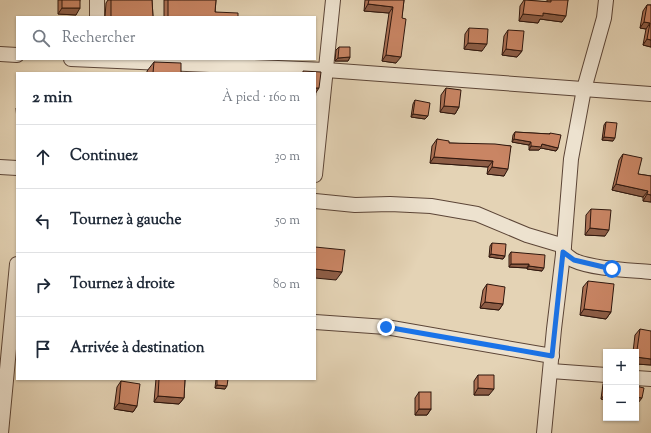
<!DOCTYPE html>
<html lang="fr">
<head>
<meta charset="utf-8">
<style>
  :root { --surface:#fff; --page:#f6f6f7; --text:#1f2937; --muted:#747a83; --line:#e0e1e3 }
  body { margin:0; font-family:"Sorts Mill Goudy",serif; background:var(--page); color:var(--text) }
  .controls { position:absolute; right:12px; bottom:12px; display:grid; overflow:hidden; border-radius:0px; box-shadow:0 1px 3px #0004 }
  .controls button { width:36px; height:36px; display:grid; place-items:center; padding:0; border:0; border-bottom:1px solid var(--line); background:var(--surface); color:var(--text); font:20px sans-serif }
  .stop { position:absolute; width:12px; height:12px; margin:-9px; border:3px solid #1a73e8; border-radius:50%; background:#fff }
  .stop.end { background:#1a73e8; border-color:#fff; box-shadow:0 1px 4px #0008 }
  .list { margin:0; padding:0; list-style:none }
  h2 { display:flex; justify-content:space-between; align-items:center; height:52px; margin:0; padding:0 16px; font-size:17px }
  h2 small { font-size:13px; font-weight:400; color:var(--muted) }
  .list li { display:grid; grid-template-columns:26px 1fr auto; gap:12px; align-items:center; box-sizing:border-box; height:64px; padding:0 16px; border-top:1px solid var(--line) }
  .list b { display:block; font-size:15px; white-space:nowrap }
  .list em { font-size:13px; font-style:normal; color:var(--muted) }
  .icon { flex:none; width:22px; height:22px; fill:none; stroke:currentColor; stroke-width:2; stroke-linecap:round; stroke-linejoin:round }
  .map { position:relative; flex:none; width:651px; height:433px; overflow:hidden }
  .search { position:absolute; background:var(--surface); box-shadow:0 1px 3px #0004; left:16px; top:16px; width:300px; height:44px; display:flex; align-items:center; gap:10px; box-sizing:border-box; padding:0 14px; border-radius:0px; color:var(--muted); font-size:15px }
  .panel { position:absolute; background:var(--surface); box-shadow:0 1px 3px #0004; left:16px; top:72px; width:300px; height:308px; border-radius:0px }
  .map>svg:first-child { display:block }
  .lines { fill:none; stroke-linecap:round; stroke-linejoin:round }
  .minor-casing { stroke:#5c4537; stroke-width:16 }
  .minor { stroke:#ede2cf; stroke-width:14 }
  .wall { fill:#ad7256; stroke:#2e160d }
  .shaded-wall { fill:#8d5d46; stroke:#2e160d }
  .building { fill:#c98564; stroke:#2e160d }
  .route { stroke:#1a73e8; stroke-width:5 }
</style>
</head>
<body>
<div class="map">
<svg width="651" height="433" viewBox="0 0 651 433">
  <rect width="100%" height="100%" fill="#e4d3b5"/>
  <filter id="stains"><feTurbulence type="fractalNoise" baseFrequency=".005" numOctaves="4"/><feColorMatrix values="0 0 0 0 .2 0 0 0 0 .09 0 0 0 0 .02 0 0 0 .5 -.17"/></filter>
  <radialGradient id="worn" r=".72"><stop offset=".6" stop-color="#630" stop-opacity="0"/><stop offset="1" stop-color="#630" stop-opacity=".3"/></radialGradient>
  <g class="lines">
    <g class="minor-casing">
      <g id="minor">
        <path d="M 97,17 L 97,0"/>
        <path d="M 0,54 L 17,55"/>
        <path d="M 71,59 L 326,70 L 651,94"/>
        <path d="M 0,167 L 17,168"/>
        <path d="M 315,175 L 333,0"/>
        <path d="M 315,201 L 355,205 L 390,204 L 431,206 L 477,214 L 527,235 L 564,246"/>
        <path d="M 563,252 C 566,255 570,258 573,260 C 592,269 630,270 651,272"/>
        <path d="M 315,322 L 386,327 L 552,356"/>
        <path d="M 551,371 L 606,375"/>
        <path d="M 636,378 L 651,379"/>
        <path d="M 1,433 L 17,264"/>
        <path d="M 544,433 L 554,329 L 564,246 L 571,159 L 584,89 L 604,18 L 606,0"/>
      </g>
    </g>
    <use href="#minor" class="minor"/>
  </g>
  <g class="wall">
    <path d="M 58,0 L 80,0 L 76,15 L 58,14 Z"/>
    <path d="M 108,0 L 152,0 L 153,17 L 105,17 L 106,3 Z"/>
    <path d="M 164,0 L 216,0 L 215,12 L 238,17 L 164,17 Z"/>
    <path d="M 365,0 L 404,0 L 396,63 L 382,61 L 389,13 L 364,11 Z"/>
    <path d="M 524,0 L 547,2 L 547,0 L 568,0 L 562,22 L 540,19 L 538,23 L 519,21 L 520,6 Z"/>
    <path d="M 647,5 L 651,5 L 651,47 L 643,45 L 646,29 L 640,28 L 643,11 Z"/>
    <path d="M 469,28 L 482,51 L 464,49 L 465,34 Z"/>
    <path d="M 508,30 L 522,51 L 517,57 L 502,55 L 504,36 Z"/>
    <path d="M 339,47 L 350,57 L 348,61 L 335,61 L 336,50 Z"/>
    <path d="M 154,62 L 181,73 L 147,73 L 147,71 Z"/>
    <path d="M 446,88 L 459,107 L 455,114 L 440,112 L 441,95 Z"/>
    <path d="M 415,100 L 425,119 L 411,117 L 413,104 Z"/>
    <path d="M 17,107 L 17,120 L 16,108 Z"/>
    <path d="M 606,122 L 613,141 L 602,140 L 604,125 Z"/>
    <path d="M 515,132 L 549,134 L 550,133 L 558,148 L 556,151 L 541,148 L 539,150 L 529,150 L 529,145 L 512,142 L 513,135 Z"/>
    <path d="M 437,139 L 449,143 L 511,146 L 504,176 L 487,174 L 488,167 L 430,163 L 432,146 Z"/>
    <path d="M 623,154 L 638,174 L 651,176 L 651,202 L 643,201 L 643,197 L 612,190 L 619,160 Z"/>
    <path d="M 591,209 L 605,236 L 585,235 L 586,215 Z"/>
    <path d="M 492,243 L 505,256 L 503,259 L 489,257 L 490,246 Z"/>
    <path d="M 511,252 L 542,271 L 527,269 L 527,268 L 509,267 L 509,255 Z"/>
    <path d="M 588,281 L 611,312 L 606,319 L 580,315 L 583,287 Z"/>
    <path d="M 487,284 L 503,304 L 499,310 L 480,308 L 483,290 Z"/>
    <path d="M 640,329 L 651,365 L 636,364 L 636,352 L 633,352 L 635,335 Z"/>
    <path d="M 478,375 L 489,395 L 474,395 L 474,381 Z"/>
    <path d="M 156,379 L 185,379 L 184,398 L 179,404 L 154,402 Z"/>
    <path d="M 216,379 L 228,379 L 225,389 L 215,388 Z"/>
    <path d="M 606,379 L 606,400 L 601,399 L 603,384 Z"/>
    <path d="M 121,381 L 137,406 L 133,412 L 114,409 L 117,387 Z"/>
    <path d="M 419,392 L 431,409 L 427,415 L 415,415 L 415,398 Z"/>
  </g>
  <g class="shaded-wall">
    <path d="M 368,4 L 393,7 L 389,13 L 364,11 Z"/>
    <path d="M 62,8 L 80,8 L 76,15 L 58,14 Z"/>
    <path d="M 543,13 L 566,16 L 562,22 L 540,19 L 538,23 L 519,21 L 523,14 Z"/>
    <path d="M 644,22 L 650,23 L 646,29 L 640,28 Z"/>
    <path d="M 647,39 L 651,40 L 651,47 L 643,45 Z"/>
    <path d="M 468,43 L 487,44 L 482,51 L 464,49 Z"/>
    <path d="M 506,49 L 522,51 L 517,57 L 502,55 Z"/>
    <path d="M 386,55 L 401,57 L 396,63 L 382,61 Z"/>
    <path d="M 350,57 L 348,61 L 335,61 L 338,58 Z"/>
    <path d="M 315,88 L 319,88 L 315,94 Z"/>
    <path d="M 444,106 L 459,107 L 455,114 L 440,112 Z"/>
    <path d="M 413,114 L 428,116 L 425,119 L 411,117 Z"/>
    <path d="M 604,137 L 615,138 L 613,141 L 602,140 Z"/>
    <path d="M 514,139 L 531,142 L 529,145 L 512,142 Z"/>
    <path d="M 542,144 L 558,148 L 556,151 L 541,148 L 539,150 L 529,150 L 531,146 Z"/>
    <path d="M 434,157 L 493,161 L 488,167 L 430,163 Z"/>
    <path d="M 492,167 L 508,169 L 504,176 L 487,174 Z"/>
    <path d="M 616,184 L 648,191 L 643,197 L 612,190 Z"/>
    <path d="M 647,194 L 651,195 L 651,202 L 643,201 Z"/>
    <path d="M 590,228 L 609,230 L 605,236 L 585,235 Z"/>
    <path d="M 491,254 L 505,256 L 503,259 L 489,257 Z"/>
    <path d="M 511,264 L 529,264 L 527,268 L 509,267 Z"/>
    <path d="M 529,266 L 544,268 L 542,271 L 527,269 Z"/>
    <path d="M 315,269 L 342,272 L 336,280 L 315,278 Z"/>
    <path d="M 485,302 L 503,304 L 499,310 L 480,308 Z"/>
    <path d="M 584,309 L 611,312 L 606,319 L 580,315 Z"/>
    <path d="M 636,357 L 651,359 L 651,365 L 636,364 Z"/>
    <path d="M 217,385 L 227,386 L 225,389 L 215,388 Z"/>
    <path d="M 478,388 L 494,389 L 489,395 L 474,395 Z"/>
    <path d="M 605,394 L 606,394 L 606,400 L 601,399 Z"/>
    <path d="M 158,396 L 184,398 L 179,404 L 154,402 Z"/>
    <path d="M 636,397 L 642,398 L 638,403 L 636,403 Z"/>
    <path d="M 119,403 L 137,406 L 133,412 L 114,409 Z"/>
    <path d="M 419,409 L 431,409 L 427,415 L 415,415 Z"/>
  </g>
  <g class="building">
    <rect x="62" y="0" width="18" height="8"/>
    <path d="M 111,0 L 152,0 L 153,17 L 111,17 Z"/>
    <path d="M 168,0 L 216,0 L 215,12 L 238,13 L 238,17 L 168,17 Z"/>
    <path d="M 369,0 L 404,0 L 402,18 L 406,19 L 401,57 L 386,55 L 393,7 L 368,4 Z"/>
    <path d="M 525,0 L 551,2 L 551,0 L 568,0 L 566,16 L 543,13 L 543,16 L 523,14 Z"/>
    <path d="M 647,5 L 651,5 L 651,40 L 647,39 L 650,23 L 644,22 Z"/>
    <path d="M 469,28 L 488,29 L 487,44 L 468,43 Z"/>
    <path d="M 508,30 L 524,31 L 522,51 L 506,49 Z"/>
    <path d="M 339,47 L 350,47 L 350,57 L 338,58 Z"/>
    <path d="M 154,62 L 181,63 L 181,73 L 153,73 Z"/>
    <path d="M 303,71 L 321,72 L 319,88 L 315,88 L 315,73 L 303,73 Z"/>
    <path d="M 446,88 L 461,90 L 459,107 L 444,106 Z"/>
    <path d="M 415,100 L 430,103 L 428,116 L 413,114 Z"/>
    <path d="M 606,122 L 617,123 L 615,138 L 604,137 Z"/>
    <path d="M 515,132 L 550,134 L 550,133 L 561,135 L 558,148 L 542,144 L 541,147 L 531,146 L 531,142 L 514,139 Z"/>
    <path d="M 437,139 L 449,141 L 449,143 L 495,144 L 511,146 L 508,169 L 492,167 L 493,161 L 434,157 Z"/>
    <path d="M 623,154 L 642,158 L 638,174 L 651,176 L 651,195 L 647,194 L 648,191 L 616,184 Z"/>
    <path d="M 591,209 L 611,210 L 609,230 L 590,228 Z"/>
    <path d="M 492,243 L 506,244 L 505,256 L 491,254 Z"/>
    <path d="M 315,247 L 345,250 L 342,272 L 315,269 Z"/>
    <path d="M 511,252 L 545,255 L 544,268 L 529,266 L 529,264 L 511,264 Z"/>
    <path d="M 588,281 L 614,284 L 611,312 L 584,309 Z"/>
    <path d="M 487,284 L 505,287 L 503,304 L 485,302 Z"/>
    <path d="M 640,329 L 651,331 L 651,359 L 636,357 Z"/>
    <path d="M 478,375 L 494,375 L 494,389 L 478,388 Z"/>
    <path d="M 159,379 L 185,379 L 184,398 L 158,396 Z"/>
    <path d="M 217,379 L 228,379 L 227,386 L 217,385 Z"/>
    <path d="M 121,381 L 140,384 L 137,406 L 119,403 Z"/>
    <path d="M 606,384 L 606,394 L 605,394 Z"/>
    <path d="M 636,386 L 644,388 L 642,398 L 636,397 Z"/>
    <rect x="419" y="392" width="12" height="17"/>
  </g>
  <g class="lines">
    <path class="route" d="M 386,327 L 552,356 L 563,252 L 574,260 L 612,269"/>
  </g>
  <rect width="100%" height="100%" filter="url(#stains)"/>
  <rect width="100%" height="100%" fill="url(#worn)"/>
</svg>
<div class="controls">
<button>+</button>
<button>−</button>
</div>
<div class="stop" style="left:612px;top:269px"></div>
<div class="stop end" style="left:386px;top:327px"></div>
<div class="search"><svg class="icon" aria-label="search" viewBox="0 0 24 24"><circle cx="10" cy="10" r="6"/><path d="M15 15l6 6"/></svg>Rechercher</div>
<section class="panel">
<h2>2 min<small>À pied · 160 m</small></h2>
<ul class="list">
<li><svg class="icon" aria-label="ahead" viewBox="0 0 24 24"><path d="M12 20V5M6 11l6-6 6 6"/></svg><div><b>Continuez</b></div><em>30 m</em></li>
<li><svg class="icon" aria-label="left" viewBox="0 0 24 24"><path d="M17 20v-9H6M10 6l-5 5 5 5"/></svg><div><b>Tournez à gauche</b></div><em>50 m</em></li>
<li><svg class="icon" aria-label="right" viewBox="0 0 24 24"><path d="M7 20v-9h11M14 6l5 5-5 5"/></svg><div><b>Tournez à droite</b></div><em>80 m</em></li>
<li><svg class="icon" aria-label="arrive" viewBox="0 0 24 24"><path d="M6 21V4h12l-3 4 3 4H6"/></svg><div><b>Arrivée à destination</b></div></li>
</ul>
</section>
</div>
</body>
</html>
